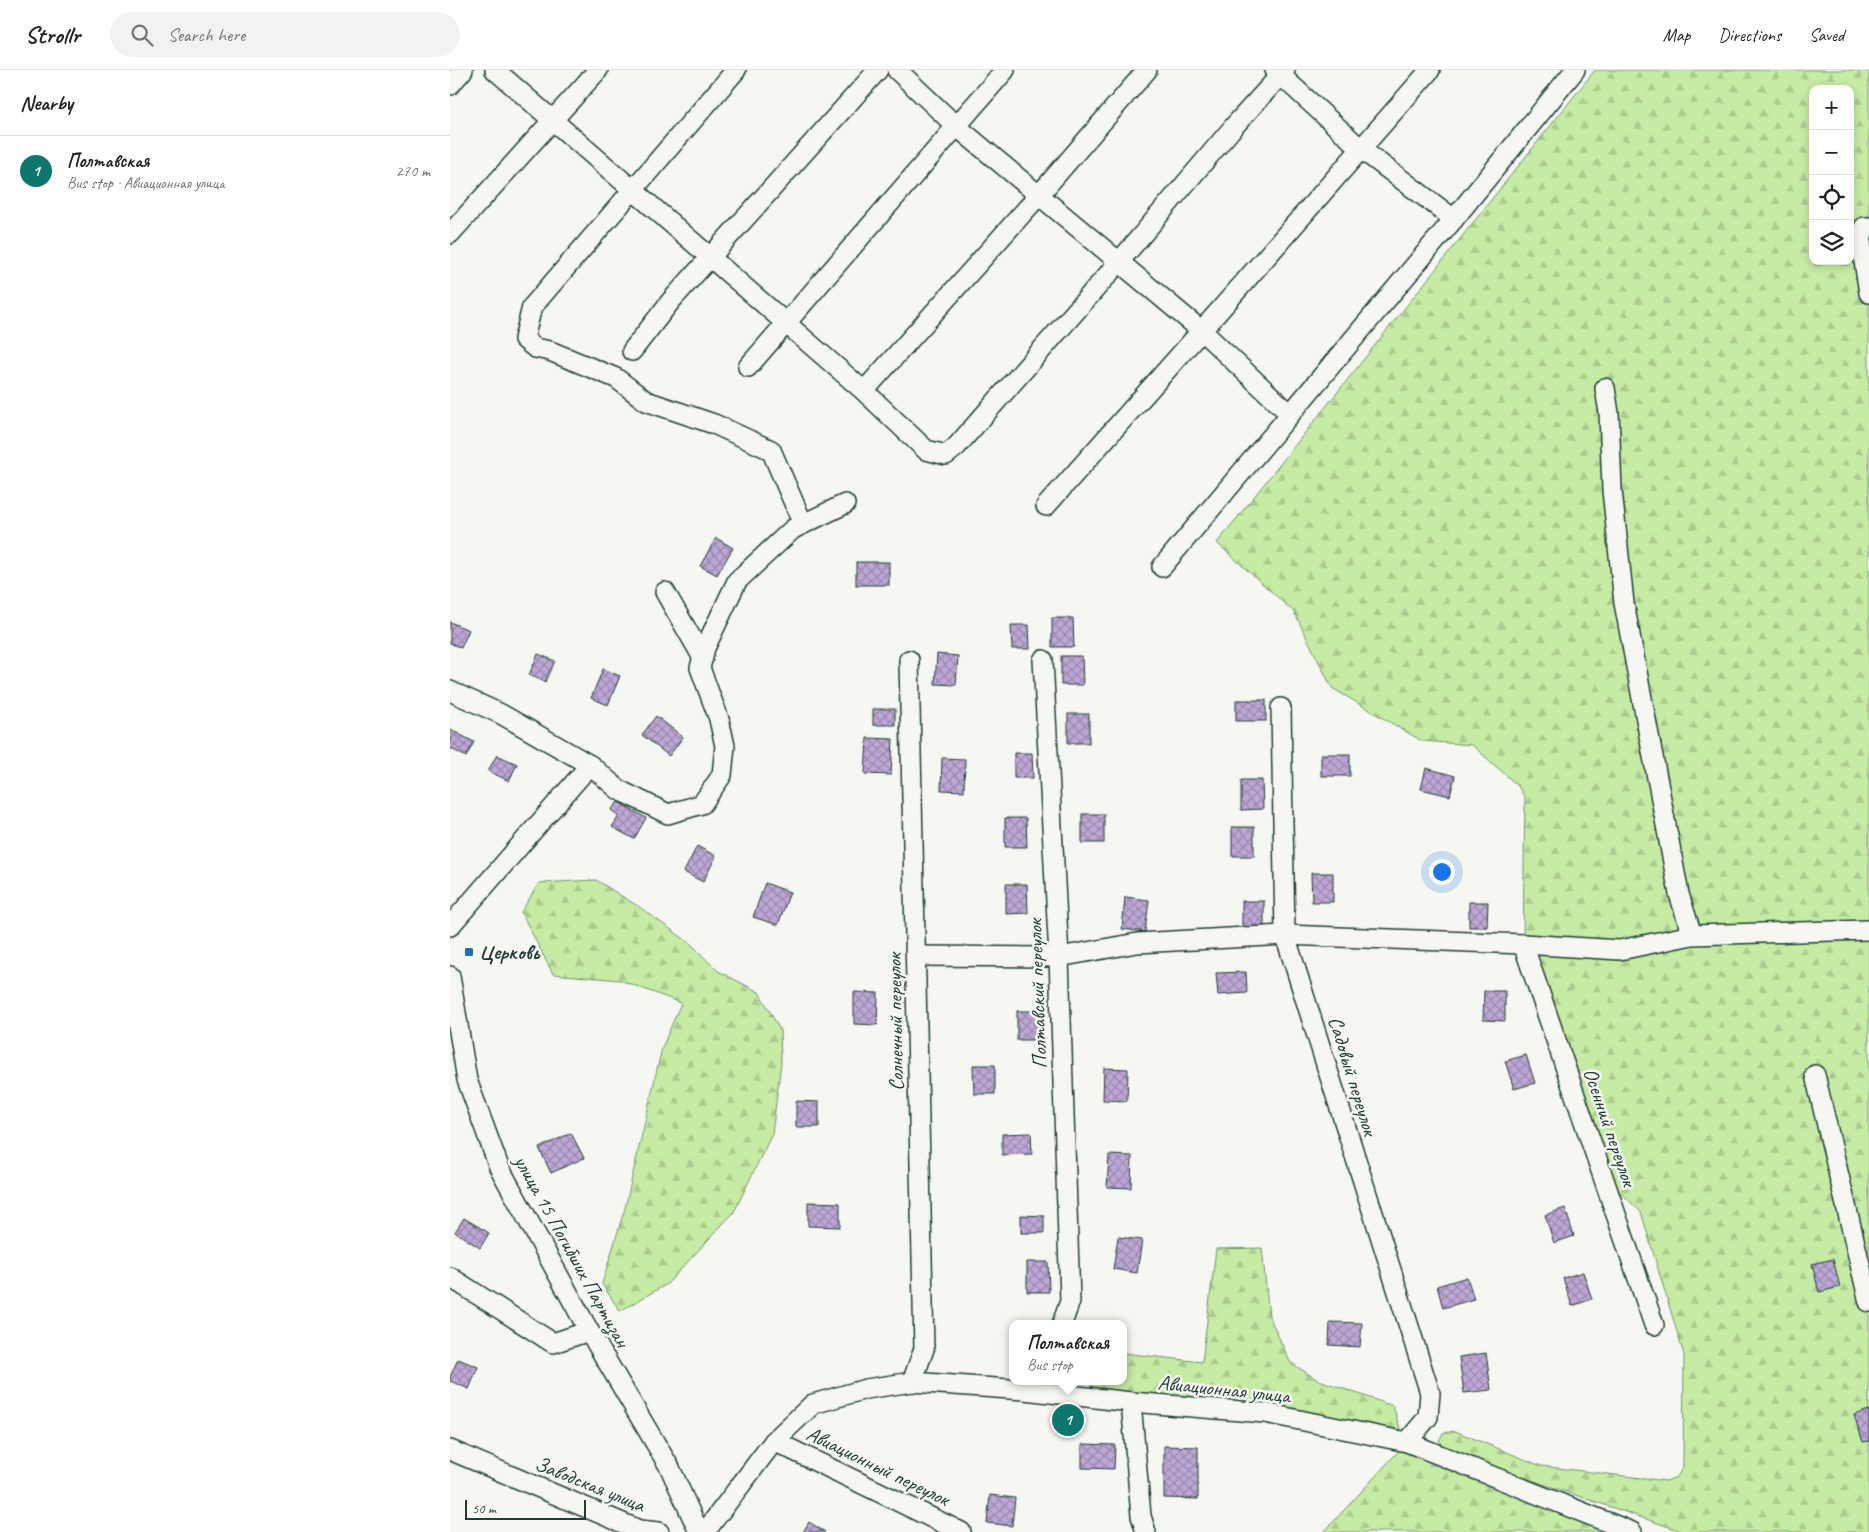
<!DOCTYPE html>
<html lang="en">
<head>
<meta charset="utf-8">
<style>
  :root { --surface:#fff; --page:#f2f2f2; --text:#222; --muted:#767676; --line:#e0e0e0; --accent:#0f766e }
  body { margin:0; font-family:Caveat,sans-serif; background:var(--page); color:var(--text) }
  .controls { position:absolute; right:15px; top:15px; display:grid; overflow:hidden; border-radius:10px; box-shadow:0 2px 8px #0003 }
  .controls button { width:45px; height:45px; display:grid; place-items:center; padding:0; border:0; border-bottom:1px solid var(--line); background:var(--surface); color:var(--text); font:25px sans-serif }
  .scale { position:absolute; left:15px; bottom:12px; width:121px; box-sizing:border-box; padding-left:5px; border:2px solid #1f3d34; border-top:0; font-size:14px; line-height:18px; white-space:nowrap; color:#1f3d34; -webkit-text-stroke:4px #f6f6f2; paint-order:stroke }
  .you { position:absolute; left:991px; top:801px; width:18px; height:18px; margin:-12px; border:4px solid #fff; border-radius:50%; background:#1a73e8; box-shadow:0 0 0 8px #1a73e833 }
  .badge { display:grid; place-items:center; width:32px; height:32px; border-radius:50%; background:var(--accent); color:#fff; font-size:16px; font-weight:700 }
  .pin { position:absolute; translate:-50% -50%; border:2px solid #fff; box-shadow:0 1px 5px #0006 }
  .popup { position:absolute; left:559px; top:1250px; width:118px; height:65px; box-sizing:border-box; display:grid; place-content:center; border-radius:10px; background:var(--surface); filter:drop-shadow(0 1px 4px #0005); font-size:16px; white-space:nowrap; color:var(--muted) }
  .popup b { font-size:19px; color:var(--text) }
  .popup::after { content:''; position:absolute; left:50%; top:100%; margin-left:-10px; border:10px solid transparent; border-top-color:var(--surface) }
  .list { margin:0; padding:0; list-style:none }
  h2 { display:flex; justify-content:space-between; align-items:center; height:65px; margin:0; padding:0 20px; font-size:21px }
  h2 small { font-size:16px; font-weight:400; color:var(--muted) }
  .list li { display:grid; grid-template-columns:32px 1fr auto; gap:15px; align-items:center; box-sizing:border-box; height:70px; padding:0 20px; border-top:1px solid var(--line) }
  .list b { display:block; font-size:19px; white-space:nowrap }
  .list p { margin:0; font-size:16px; white-space:nowrap; color:var(--muted) }
  .list em { font-size:16px; font-style:normal; color:var(--muted) }
  .icon { flex:none; width:28px; height:28px; fill:none; stroke:currentColor; stroke-width:2; stroke-linecap:round; stroke-linejoin:round }
  .map { position:relative; flex:none; width:1419px; height:1462px; overflow:hidden }
  header { display:flex; align-items:center; gap:30px; box-sizing:border-box; height:70px; padding:0 25px; background:var(--surface); border-bottom:1px solid var(--line) }
  header strong { font-size:24px }
  nav { display:flex; gap:28px; margin-inline-start:auto; font-size:18px }
  .search { width:350px; height:45px; background:var(--page); display:flex; align-items:center; gap:12px; box-sizing:border-box; padding:0 18px; border-radius:28px; color:var(--muted); font-size:19px }
  main { display:flex }
  aside { flex:1; background:var(--surface) }
  .map>svg:first-child { display:block }
  .forest { fill:url(#forest-firs); stroke:#72946c; fill-rule:evenodd }
  .building { fill:url(#building-cross-hatch); stroke:#1f3d34 }
  .lines { fill:none; stroke-linecap:round; stroke-linejoin:round }
  .minor-casing { stroke:#1f3d34; stroke-width:22 }
  .minor { stroke:#f6f6f2; stroke-width:19 }
  .poi-dot { fill:#1f6fb2; stroke:#f6f6f2; stroke-width:2 }
  .labels { text-anchor:middle; stroke-width:5; stroke-linejoin:round; paint-order:stroke }
  .poi-label { font-size:21px; font-weight:bold; fill:#1f3d34; stroke:#f6f6f2; text-anchor:start }
  .street-label { font-size:21px; fill:#1f3d34; stroke:#f6f6f2 }
</style>
</head>
<body>
<header>
<strong>Strollr</strong>
<div class="search"><svg class="icon" aria-label="search" viewBox="0 0 24 24"><circle cx="10" cy="10" r="6"/><path d="M15 15l6 6"/></svg>Search here</div>
<nav><a>Map</a><a>Directions</a><a>Saved</a></nav>
</header>
<main>
<aside>
<h2>Nearby<small></small></h2>
<ul class="list">
<li><span class="badge">1</span><div><b>Полтавская</b><p>Bus stop · Авиационная улица</p></div><em>270 m</em></li>
</ul>
</aside>
<div class="map">
<svg width="1419" height="1462" viewBox="0 0 1419 1462">
  <defs>
    <pattern id="forest-firs" width="22" height="20" patternUnits="userSpaceOnUse" patternTransform="scale(1.25)"><rect width="22" height="20" fill="#c6eba4"/><path d="M5 1l3.5 6h-7zM16 11l3.5 6h-7z" fill="#aaca8e"/></pattern>
    <pattern id="building-cross-hatch" width="8" height="8" patternUnits="userSpaceOnUse" patternTransform="scale(1.25)"><rect width="8" height="8" fill="#bea7d6"/><path d="M0 0l8 8M0 8l8-8" fill="none" stroke="#9a89ae"/></pattern>
  </defs>
  <rect width="100%" height="100%" fill="#f6f6f2"/>
  <filter id="ink" filterUnits="userSpaceOnUse"><feTurbulence type="fractalNoise" baseFrequency=".02" numOctaves="2"/><feDisplacementMap in="SourceGraphic" scale="10" xChannelSelector="R" yChannelSelector="G"/><feConvolveMatrix kernelMatrix="1 2 1 2 8 2 1 2 1" color-interpolation-filters="sRGB"/></filter>
  <g filter="url(#ink)">
    <g class="forest">
      <path d="M 1145,0 L 1419,0 L 1419,1462 L 1234,1462 L 996,1381 L 989,1371 L 993,1363 L 1005,1361 L 1091,1396 L 1216,1411 L 1227,1407 L 1233,1397 L 1234,1285 L 1191,1142 L 1152,1105 L 1073,874 L 1075,728 L 1068,716 L 1022,675 L 972,671 L 882,618 L 844,542 L 767,473 ZM 1363,19 L 1400,19 L 1400,191 L 1363,191 Z"/>
      <path d="M 146,810 L 191,838 L 241,874 L 268,901 L 309,922 L 330,960 L 331,993 L 322,1064 L 284,1142 L 217,1214 L 170,1241 L 152,1214 L 175,1138 L 212,978 L 231,933 L 170,910 L 103,904 L 71,842 L 89,813 Z"/>
      <path d="M 812,1178 L 819,1246 L 840,1292 L 866,1309 L 943,1336 L 952,1365 L 836,1338 L 643,1321 L 641,1311 L 673,1311 L 673,1283 L 752,1292 L 766,1179 Z"/>
      <path d="M 957,1372 L 1192,1462 L 874,1462 Z"/>
    </g>
    <g class="building">
      <path d="M 266,468 L 283,478 L 267,505 L 250,496 Z"/>
      <rect x="406" y="492" width="33" height="23"/>
      <path d="M 602,548 L 623,548 L 624,577 L 602,577 Z"/>
      <path d="M 0,552 L 19,560 L 11,578 L 0,573 Z"/>
      <path d="M 561,555 L 579,555 L 580,579 L 562,579 Z"/>
      <path d="M 88,584 L 105,591 L 95,612 L 79,605 Z"/>
      <path d="M 487,584 L 508,586 L 506,615 L 485,614 Z"/>
      <path d="M 611,586 L 632,586 L 633,615 L 611,615 Z"/>
      <path d="M 153,599 L 170,606 L 158,635 L 141,628 Z"/>
      <rect x="786" y="630" width="30" height="21"/>
      <rect x="423" y="639" width="22" height="16"/>
      <rect x="618" y="644" width="21" height="29"/>
      <path d="M 206,646 L 233,667 L 219,686 L 192,665 Z"/>
      <path d="M 1,660 L 24,672 L 16,687 L 0,678 Z"/>
      <path d="M 417,668 L 443,669 L 441,705 L 415,704 Z"/>
      <path d="M 564,683 L 582,683 L 583,708 L 564,708 Z"/>
      <rect x="871" y="684" width="29" height="22"/>
      <path d="M 47,685 L 67,694 L 59,711 L 38,701 Z"/>
      <path d="M 492,688 L 515,689 L 514,721 L 491,720 Z"/>
      <path d="M 976,698 L 1005,706 L 1000,726 L 971,719 Z"/>
      <path d="M 791,710 L 812,710 L 813,739 L 791,740 Z"/>
      <path d="M 168,732 L 196,748 L 184,769 L 162,757 L 169,746 L 161,740 Z"/>
      <rect x="632" y="744" width="22" height="29"/>
      <path d="M 555,748 L 576,748 L 577,777 L 555,777 Z"/>
      <rect x="782" y="757" width="22" height="29"/>
      <path d="M 247,776 L 266,786 L 253,812 L 234,802 Z"/>
      <path d="M 861,803 L 883,803 L 883,832 L 862,832 Z"/>
      <path d="M 315,813 L 340,822 L 328,855 L 303,847 Z"/>
      <path d="M 556,814 L 577,814 L 578,843 L 556,844 Z"/>
      <path d="M 675,827 L 699,830 L 695,862 L 672,859 Z"/>
      <rect x="792" y="831" width="22" height="30"/>
      <path d="M 1019,832 L 1038,832 L 1037,857 L 1019,857 Z"/>
      <path d="M 796,902 L 797,923 L 768,925 L 766,903 Z"/>
      <path d="M 1034,921 L 1055,921 L 1055,951 L 1033,950 Z"/>
      <path d="M 404,922 L 428,923 L 427,955 L 404,954 Z"/>
      <rect x="567" y="941" width="22" height="29"/>
      <path d="M 1076,985 L 1085,1013 L 1064,1019 L 1055,991 Z"/>
      <path d="M 523,995 L 545,995 L 545,1024 L 524,1024 Z"/>
      <path d="M 654,998 L 678,999 L 677,1031 L 653,1030 Z"/>
      <path d="M 346,1031 L 369,1032 L 369,1057 L 346,1057 Z"/>
      <path d="M 121,1063 L 134,1088 L 101,1103 L 89,1078 Z"/>
      <path d="M 581,1063 L 582,1084 L 552,1085 L 552,1064 Z"/>
      <path d="M 659,1085 L 682,1086 L 681,1118 L 657,1117 Z"/>
      <path d="M 358,1132 L 390,1133 L 390,1157 L 358,1156 Z"/>
      <path d="M 1115,1138 L 1124,1166 L 1104,1173 L 1095,1145 Z"/>
      <path d="M 571,1145 L 594,1146 L 594,1163 L 571,1163 Z"/>
      <path d="M 14,1148 L 39,1163 L 30,1178 L 5,1162 Z"/>
      <path d="M 668,1167 L 692,1170 L 687,1203 L 663,1199 Z"/>
      <path d="M 1383,1189 L 1390,1217 L 1369,1222 L 1362,1194 Z"/>
      <path d="M 577,1192 L 598,1192 L 599,1222 L 577,1222 Z"/>
      <path d="M 1133,1202 L 1142,1229 L 1122,1236 L 1113,1208 Z"/>
      <path d="M 1017,1207 L 1024,1229 L 993,1238 L 987,1216 Z"/>
      <path d="M 880,1252 L 912,1253 L 910,1277 L 879,1275 Z"/>
      <path d="M 1036,1283 L 1041,1320 L 1014,1323 L 1009,1287 Z"/>
      <path d="M 8,1289 L 28,1297 L 19,1319 L 0,1311 L 0,1307 Z"/>
      <path d="M 1419,1340 L 1419,1371 L 1413,1372 L 1404,1345 Z"/>
      <path d="M 632,1374 L 665,1375 L 664,1399 L 632,1398 Z"/>
      <path d="M 714,1376 L 748,1377 L 748,1429 L 714,1428 Z"/>
      <path d="M 540,1425 L 565,1428 L 562,1456 L 537,1453 Z"/>
      <path d="M 359,1452 L 375,1462 L 353,1462 Z"/>
    </g>
    <g class="lines">
      <g class="minor-casing">
        <g id="minor">
          <path d="M 45,0 L 414,321 L 476,380 L 496,385 L 506,377 L 669,192 L 786,54 L 835,0"/>
          <path d="M 286,0 L 82,237 L 74,269 L 85,278 L 100,281 L 166,308 L 196,331 L 264,354 L 321,380 L 353,454"/>
          <path d="M 447,0 L 506,56 L 752,261 L 840,344"/>
          <path d="M 825,0 L 911,79 L 1004,149"/>
          <path d="M 0,15 L 13,0"/>
          <path d="M 1419,157 L 1414,157 L 1411,172 L 1419,223"/>
          <path d="M 0,164 L 148,0"/>
          <path d="M 182,281 L 220,232 L 428,0"/>
          <path d="M 298,297 L 555,0"/>
          <path d="M 1155,318 L 1159,343 L 1162,420 L 1174,533 L 1229,824 L 1242,865 L 1419,860"/>
          <path d="M 414,321 L 589,125 L 697,0"/>
          <path d="M 596,436 L 769,241 L 980,0"/>
          <path d="M 712,497 L 1004,149 L 1125,0"/>
          <path d="M 215,522 L 253,588"/>
          <path d="M 459,590 L 474,1279 L 462,1312"/>
          <path d="M 593,590 L 609,887 L 620,1231 L 612,1254"/>
          <path d="M 0,621 L 51,644 L 140,695 L 169,720 L 218,744 L 252,734 L 272,705 L 275,676 L 269,649 L 250,598 L 255,578 L 287,511 L 343,459 L 395,434"/>
          <path d="M 831,638 L 835,865 L 980,1323 L 978,1347 L 957,1372"/>
          <path d="M 0,856 L 140,695"/>
          <path d="M 1073,874 L 1204,1255"/>
          <path d="M 466,886 L 609,887 L 687,873 L 835,865 L 1073,874 L 1170,880 L 1242,865"/>
          <path d="M 0,906 L 17,1010 L 49,1097 L 139,1261 L 220,1398 L 249,1462"/>
          <path d="M 1365,1005 L 1419,1232"/>
          <path d="M 0,1207 L 103,1273 L 139,1261"/>
          <path d="M 681,1332 L 691,1446 L 696,1462"/>
          <path d="M 324,1371 L 511,1462"/>
          <path d="M 0,1380 L 189,1460 L 209,1462"/>
          <path d="M 255,1462 L 324,1371 L 363,1334 L 416,1319 L 462,1312 L 574,1320 L 681,1332 L 815,1343 L 957,1372 L 1182,1462"/>
        </g>
      </g>
      <use href="#minor" class="minor"/>
    </g>
  </g>
  <rect class="poi-dot" x="14" y="877" width="10" height="10" rx="2.5"/>
  <g class="labels">
    <g class="poi-label">
      <text x="29" y="889">Церковь</text>
    </g>
    <g class="street-label">
      <text transform="translate(587 924) rotate(-92)" y="7">Полтавский переулок</text>
      <text transform="translate(445 952) rotate(-91)" y="7">Солнечный переулок</text>
      <text transform="translate(903 1006) rotate(73)" y="7">Садовый переулок</text>
      <text transform="translate(1160 1057) rotate(71)" y="7">Осенний переулок</text>
      <text transform="translate(122 1181) rotate(61)" y="7">улица 15 Погибших Партизан</text>
      <text transform="translate(774 1319) rotate(6)" y="7">Авиационная улица</text>
      <text transform="translate(428 1396) rotate(26)" y="7">Авиационный переулок</text>
      <text transform="translate(140 1414) rotate(22)" y="7">Заводская улица</text>
    </g>
  </g>
</svg>
<div class="controls">
<button>+</button>
<button>−</button>
<button><svg class="icon" aria-label="locate" viewBox="0 0 24 24"><circle cx="12" cy="12" r="6"/><path d="M12 2v4M12 18v4M2 12h4M18 12h4"/></svg></button>
<button><svg class="icon" aria-label="layers" viewBox="0 0 24 24"><path d="M12 4l9 5-9 5-9-5zM3 14l9 5 9-5"/></svg></button>
</div>
<div class="scale">50 m</div>
<div class="you"></div>
<div class="pin badge" style="left:618px;top:1350px">1</div>
<div class="popup"><b>Полтавская</b>Bus stop</div>
</div>
</main>
</body>
</html>
